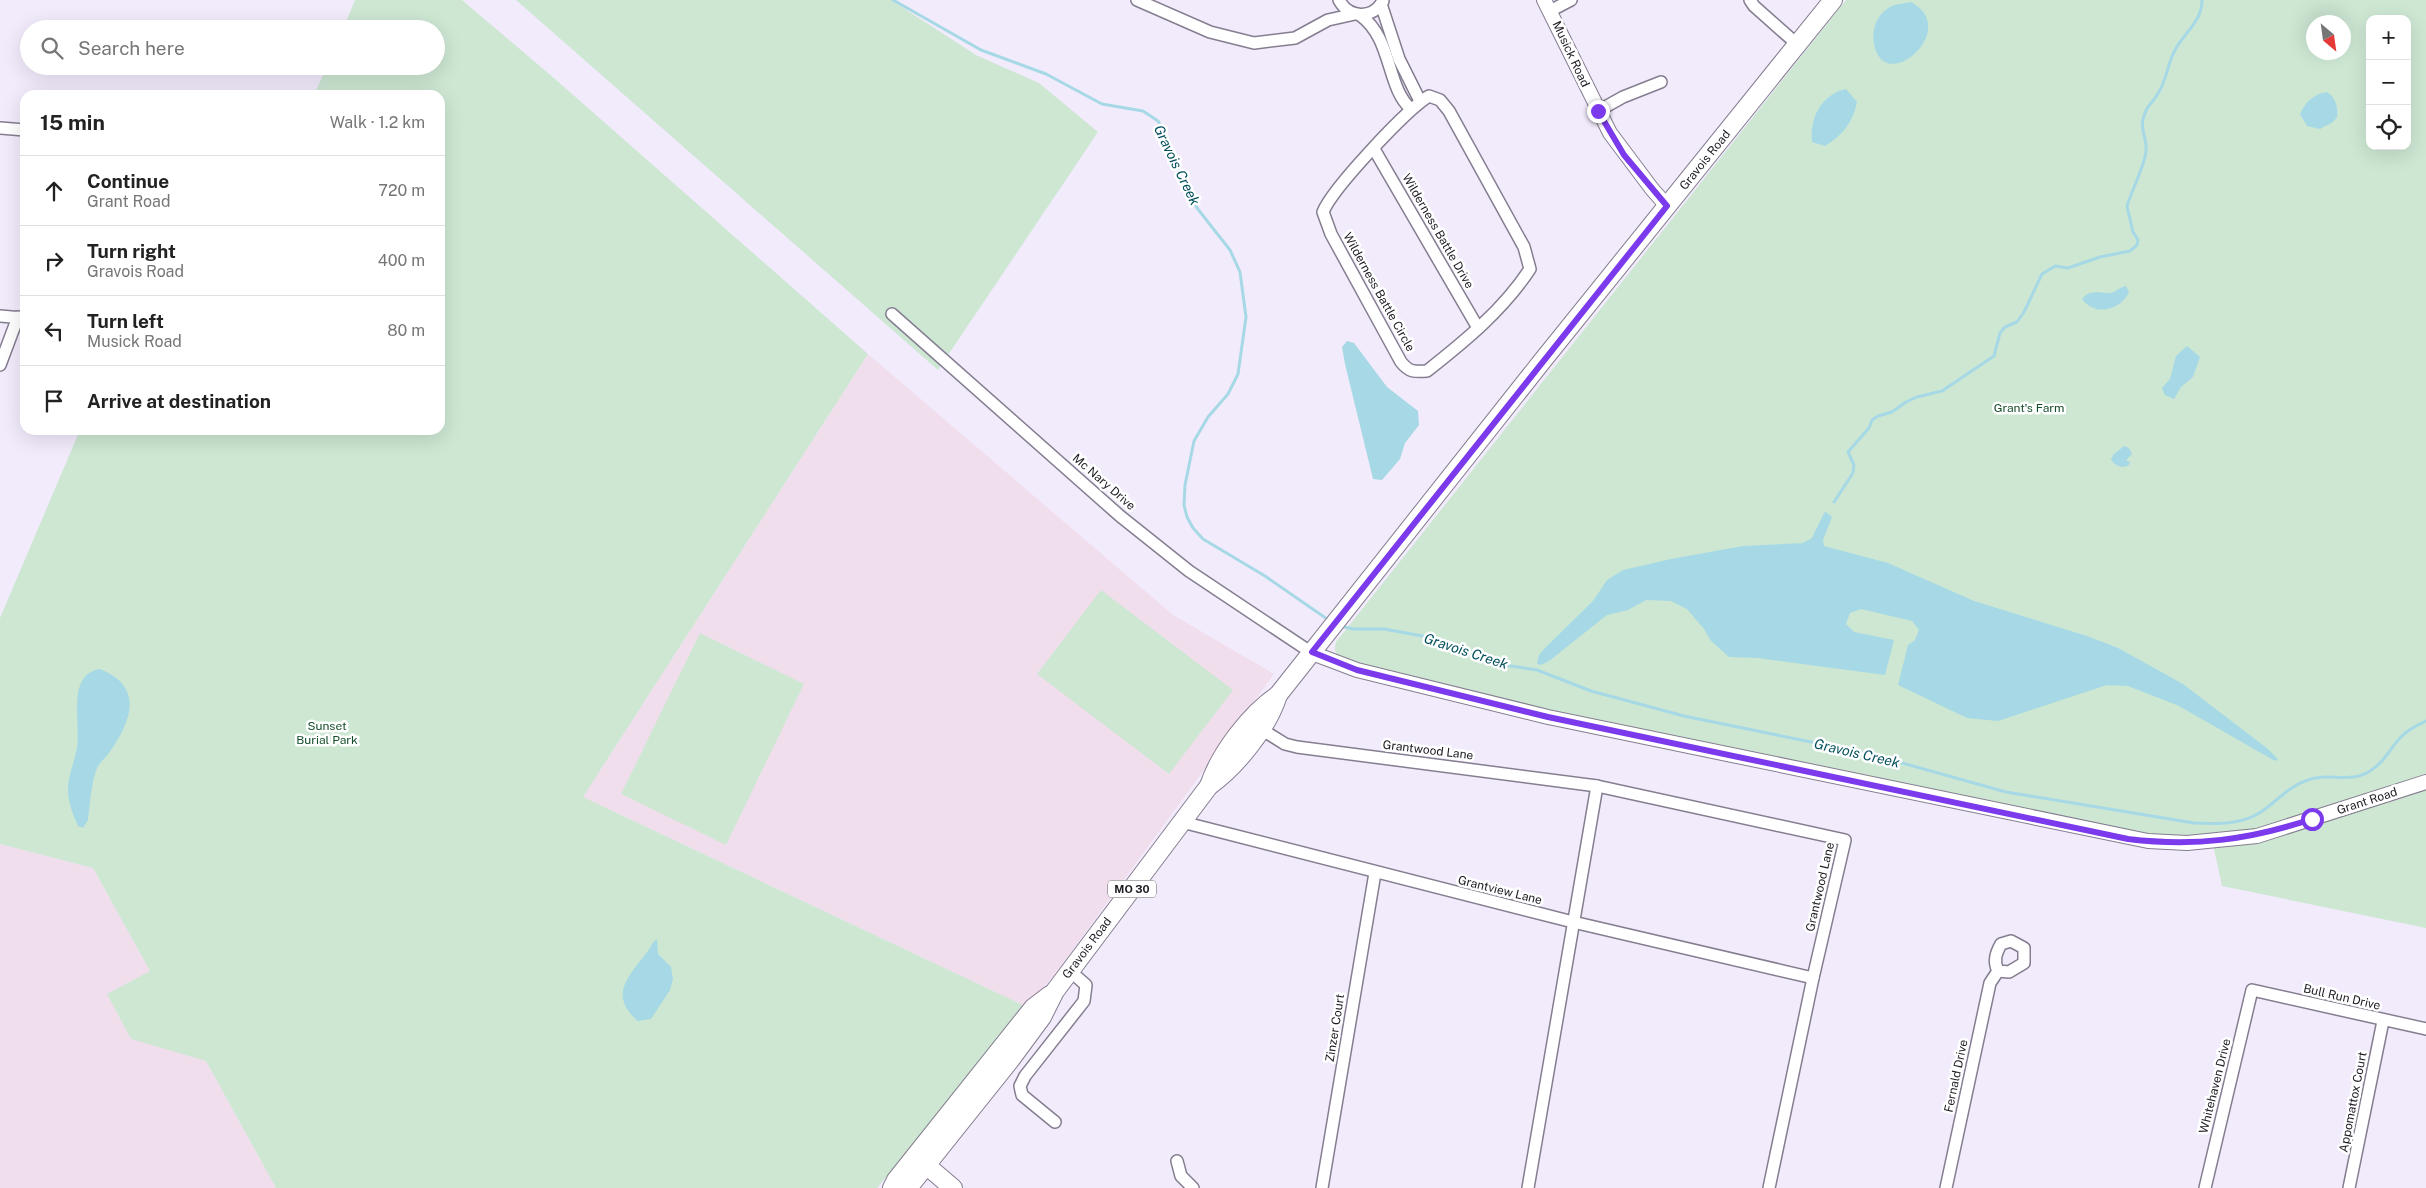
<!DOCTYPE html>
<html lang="en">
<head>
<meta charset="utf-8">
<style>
  :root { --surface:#fff; --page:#f2f2f2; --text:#222; --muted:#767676; --line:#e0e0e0 }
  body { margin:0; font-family:"Public Sans",sans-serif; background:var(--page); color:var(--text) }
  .controls { position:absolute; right:15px; top:15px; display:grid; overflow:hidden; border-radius:10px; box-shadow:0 5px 20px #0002 }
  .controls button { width:45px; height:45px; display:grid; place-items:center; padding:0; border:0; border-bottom:1px solid var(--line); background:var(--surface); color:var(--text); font:25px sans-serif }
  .compass { position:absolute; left:2306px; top:15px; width:45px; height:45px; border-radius:50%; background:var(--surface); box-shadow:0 5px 20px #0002; rotate:151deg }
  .stop { position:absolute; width:15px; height:15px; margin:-11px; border:4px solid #7c3aed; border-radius:50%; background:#fff }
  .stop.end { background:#7c3aed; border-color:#fff; box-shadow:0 1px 5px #0008 }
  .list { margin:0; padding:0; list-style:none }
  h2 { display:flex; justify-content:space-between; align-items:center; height:65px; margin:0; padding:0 20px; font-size:21px }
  h2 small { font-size:16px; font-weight:400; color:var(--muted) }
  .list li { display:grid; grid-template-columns:32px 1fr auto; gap:15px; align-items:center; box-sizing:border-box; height:70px; padding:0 20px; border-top:1px solid var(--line) }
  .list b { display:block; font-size:19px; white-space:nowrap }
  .list p { margin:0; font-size:16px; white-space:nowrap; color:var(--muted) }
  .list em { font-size:16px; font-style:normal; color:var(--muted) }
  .icon { flex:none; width:28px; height:28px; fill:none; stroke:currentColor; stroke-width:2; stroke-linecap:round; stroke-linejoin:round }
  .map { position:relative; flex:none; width:2426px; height:1188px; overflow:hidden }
  .search { position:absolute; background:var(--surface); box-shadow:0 5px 20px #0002; left:20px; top:20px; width:425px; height:55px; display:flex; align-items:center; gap:12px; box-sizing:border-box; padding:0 18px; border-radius:28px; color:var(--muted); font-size:19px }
  .panel { position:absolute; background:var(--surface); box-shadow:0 5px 20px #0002; left:20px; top:90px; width:425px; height:345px; border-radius:15px }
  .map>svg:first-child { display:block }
  .education { fill:#f1deed }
  .green { fill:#cde7d3; fill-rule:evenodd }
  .water { fill:#a6d9e5 }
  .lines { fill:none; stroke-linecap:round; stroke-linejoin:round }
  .stream { stroke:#a6d9e5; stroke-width:3 }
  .minor-casing { stroke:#857d90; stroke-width:14 }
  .tertiary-casing { stroke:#857d90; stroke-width:16 }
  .primary-casing { stroke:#857d90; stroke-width:20 }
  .minor { stroke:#fff; stroke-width:11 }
  .tertiary { stroke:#fff; stroke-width:14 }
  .primary { stroke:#fff; stroke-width:18 }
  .route { stroke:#7c3aed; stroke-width:6 }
  .labels { text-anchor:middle; stroke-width:5; stroke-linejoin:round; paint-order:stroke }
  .shield { fill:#fff; stroke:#625f65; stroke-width:1 }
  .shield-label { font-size:11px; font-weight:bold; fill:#1f1b23 }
  .street-label { font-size:12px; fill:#1f1b23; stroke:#fff }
  .park-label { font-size:12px; fill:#134d29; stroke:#fff }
  .water-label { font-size:14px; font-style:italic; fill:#03505d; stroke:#fff }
</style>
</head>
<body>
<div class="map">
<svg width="2426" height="1188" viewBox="0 0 2426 1188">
  <rect width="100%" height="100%" fill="#f2ebfc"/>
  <g class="education">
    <path d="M 868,354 L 1173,615 L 1274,674 L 1055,974 L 1027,1007 L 583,797 Z"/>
    <path d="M 0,844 L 93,868 L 150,971 L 206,1061 L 276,1188 L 0,1188 Z"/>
  </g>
  <g class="green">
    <path d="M 355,0 L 462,0 L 555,79 L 868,354 L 583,797 L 1027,1007 L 877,1188 L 276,1188 L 206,1061 L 131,1039 L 107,994 L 150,971 L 93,868 L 0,844 L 0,618 L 80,430 L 440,430 L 440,95 L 314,95 L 327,66 L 436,66 L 436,29 L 343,29 Z"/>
    <path d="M 516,0 L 891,0 L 976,55 L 1039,83 L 1098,132 L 938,370 Z"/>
    <path d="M 1846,0 L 2426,0 L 2426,928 L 2222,886 L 2211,836 L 2144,836 C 1878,780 1609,729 1346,660 C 1337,657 1333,652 1336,642 ZM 2370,19 L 2407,19 L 2407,146 L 2370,146 ZM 2314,22 L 2344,22 L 2344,52 L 2314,52 Z"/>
    <path d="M 1101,590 L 1233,690 L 1169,774 L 1037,674 Z"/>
    <path d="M 700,633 L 804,684 L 726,845 L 621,794 Z"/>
  </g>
  <g class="water">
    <path d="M 1911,2 C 1958,27 1896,86 1878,55 C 1869,38 1873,15 1892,6 C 1897,4 1905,3 1911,2 Z"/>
    <path d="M 1846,89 L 1857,102 C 1853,122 1843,135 1825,146 L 1812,142 C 1809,118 1822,94 1846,89 Z"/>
    <path d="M 2327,92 C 2336,98 2338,107 2337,117 L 2333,122 L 2320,129 L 2307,126 L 2300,114 C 2305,102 2314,94 2327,92 Z"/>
    <path d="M 2126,286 L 2129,292 C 2121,310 2095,317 2082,299 C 2089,289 2100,293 2110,293 C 2116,292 2120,287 2126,286 Z"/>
    <path d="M 1347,341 L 1354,343 L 1387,387 L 1418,411 L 1419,425 L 1405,443 L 1400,459 L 1382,480 L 1373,479 L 1345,364 L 1342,347 Z"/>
    <path d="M 2187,346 L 2200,357 L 2193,377 L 2181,387 L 2174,399 L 2165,395 L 2162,388 L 2170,379 L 2176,356 Z"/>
    <path d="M 2124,446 L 2129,448 L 2132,454 L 2126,460 L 2130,462 L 2129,465 C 2123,469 2114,466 2111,459 L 2113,455 Z"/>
    <path d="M 1826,512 L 1832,517 L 1823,540 L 1824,546 L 1888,563 L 1974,601 L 2087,636 L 2118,648 L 2183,684 L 2268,749 L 2278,759 L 2275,761 L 2179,706 L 2128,686 L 2107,685 L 1998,721 L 1967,718 L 1898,685 L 1908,645 L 1915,640 L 1919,630 L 1912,621 L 1861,609 L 1850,613 L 1846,624 L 1854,632 L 1894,640 L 1885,675 L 1758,658 L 1729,657 L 1711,641 L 1704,629 L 1687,609 L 1671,601 L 1646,600 L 1628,610 L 1607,615 L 1549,661 L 1541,665 L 1537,664 L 1539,655 L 1546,647 L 1593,601 L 1607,580 L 1623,570 L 1671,559 L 1743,546 L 1803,543 L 1812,538 L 1824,513 Z"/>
    <path d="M 100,669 C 145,687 131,722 109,753 C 105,758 100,762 97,768 C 91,784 90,803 88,820 L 83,828 L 78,826 C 73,815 68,802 68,789 C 68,775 75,761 77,747 C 81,724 66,674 100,669 Z"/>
    <path d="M 657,939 L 658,954 L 671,967 L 673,979 L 670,990 L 651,1019 L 638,1021 C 607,995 630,975 648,951 C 651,947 652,942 657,939 Z"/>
  </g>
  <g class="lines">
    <g class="stream">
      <path d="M 893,0 L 981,50 L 1046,74 L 1102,104 L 1143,111 L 1158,121 L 1164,132 L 1182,179 L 1197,208 L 1230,250 L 1240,272 L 1246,317 L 1238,374 L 1228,394 L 1208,417 L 1194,441 L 1185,485 L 1184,505 L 1187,517 L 1193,528 L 1203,539 L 1265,576 L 1330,621"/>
      <path d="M 1834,502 L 1853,473 L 1854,465 L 1848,452 L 1869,428 L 1872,420 L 1878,416 L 1892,412 L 1906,402 L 1917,397 L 1942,391 L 1994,356 L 2000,333 L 2005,327 L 2017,322 L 2024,312 L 2042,274 L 2055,266 L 2068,268 L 2100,257 L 2130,251 L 2137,245 L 2138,240 L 2133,232 L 2127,206 C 2132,190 2144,167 2146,152 C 2148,136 2137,129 2146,111 C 2148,105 2154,101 2157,95 C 2166,83 2167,66 2174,52 C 2183,33 2202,23 2202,0"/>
      <path d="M 1340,626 L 1353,629 L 1384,629 L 1439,639 L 1504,665 L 1537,670 L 1591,691 L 1684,716 L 1870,754 L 2006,792 L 2194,823 C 2217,824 2241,825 2261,812 C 2277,801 2289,786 2308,780 C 2329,772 2350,784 2370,771 C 2384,763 2390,748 2401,737 C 2407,730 2417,725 2426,721"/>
    </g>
    <g class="minor-casing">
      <g id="minor">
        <path d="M 1137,0 L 1210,32 L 1254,43 L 1295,38 L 1328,20 L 1355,14"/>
        <path d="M 1339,0 C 1349,19 1373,19 1383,1"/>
        <path d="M 1750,0 L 1754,6 L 1798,45"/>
        <path d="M 1381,4 L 1399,59 L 1420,101"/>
        <path d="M 1550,11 L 1571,0"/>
        <path d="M 1360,15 C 1393,39 1386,87 1411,109"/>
        <path d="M 1429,96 L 1440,100 L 1449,111 L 1524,247 L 1530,269 C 1503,310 1465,341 1427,371 C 1414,372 1409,372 1401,362 L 1331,234 L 1323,212 C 1332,189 1406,110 1429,96 Z"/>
        <path d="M 1598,111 L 1623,97 L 1661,82"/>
        <path d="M 0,128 L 25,130"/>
        <path d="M 1374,149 L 1478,328"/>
        <path d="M 892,314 L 1120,516 L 1189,571 L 1312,653"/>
        <path d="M 0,316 L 23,318"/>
        <path d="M 0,365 L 18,317"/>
        <path d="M 1261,729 L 1285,744 L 1297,747 L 1597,786 L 1845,840 L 1813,978 L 1769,1188"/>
        <path d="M 1182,822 L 1573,922 L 1813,978"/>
        <path d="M 2011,941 L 2024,948 L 2024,963 L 2009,972 L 1998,971 C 1993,961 1996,953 2001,944 Z"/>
        <path d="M 1055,1122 L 1022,1095 L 1020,1086 L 1025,1076 L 1084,1001 L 1086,985 L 1070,971"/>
        <path d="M 1177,1161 L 1181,1176 L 1193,1188"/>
        <path d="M 1322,1188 L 1375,873"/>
        <path d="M 1528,1188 L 1597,786"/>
        <path d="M 1946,1188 L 1990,983 L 1998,971"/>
        <path d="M 2205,1188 L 2252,990 L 2426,1029"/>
        <path d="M 2349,1188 L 2383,1021"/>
      </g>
    </g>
    <g class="tertiary-casing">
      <g id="tertiary">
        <path d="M 1544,0 L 1610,133 L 1652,189 L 1667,206"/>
        <path d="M 1312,653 L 1357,670 L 1548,717 L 2148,841 L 2187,843 L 2257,836 L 2426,782"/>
      </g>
    </g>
    <g class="primary-casing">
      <g id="primary">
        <path d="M 1209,786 C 1220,753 1250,714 1278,695 L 1543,360 L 1833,0"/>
        <path d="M 919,1159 L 953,1188"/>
        <path d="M 892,1188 L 896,1180 L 1033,1008 L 1050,995"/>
        <path d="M 908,1188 L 1011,1059 L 1042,1017 L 1055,991 L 1209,786 C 1237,766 1268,727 1278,695"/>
      </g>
    </g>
    <use href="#minor" class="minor"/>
    <use href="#tertiary" class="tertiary"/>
    <use href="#primary" class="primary"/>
  </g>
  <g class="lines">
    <path class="route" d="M 1598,111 L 1624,155 L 1667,206 L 1312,652 L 1357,670 L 1548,717 L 2128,839 C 2194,847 2249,840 2312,819"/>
  </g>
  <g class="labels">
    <rect class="shield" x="1108" y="880.5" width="48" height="17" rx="4"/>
    <g class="shield-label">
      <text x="1132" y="893">MO 30</text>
    </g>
    <g class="street-label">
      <text transform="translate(1571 54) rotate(65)" y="4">Musick Road</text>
      <text transform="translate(1705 160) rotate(-51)" y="4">Gravois Road</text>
      <text transform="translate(1438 231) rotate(60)" y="4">Wilderness Battle Drive</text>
      <text transform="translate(1379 292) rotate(61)" y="4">Wilderness Battle Circle</text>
      <text transform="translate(1104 482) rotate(41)" y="4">Mc Nary Drive</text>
      <text transform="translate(1428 750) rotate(7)" y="4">Grantwood Lane</text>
      <text transform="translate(2367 801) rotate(-18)" y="4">Grant Road</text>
      <text transform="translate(1820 887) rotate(-77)" y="4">Grantwood Lane</text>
      <text transform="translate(1500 890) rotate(14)" y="4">Grantview Lane</text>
      <text transform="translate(1087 948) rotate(-53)" y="4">Gravois Road</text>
      <text transform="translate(2342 997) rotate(13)" y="4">Bull Run Drive</text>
      <text transform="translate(1335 1028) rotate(-81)" y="4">Zinzer Court</text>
      <text transform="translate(1956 1076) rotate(-78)" y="4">Fernald Drive</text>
      <text transform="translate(2215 1086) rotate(-76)" y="4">Whitehaven Drive</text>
      <text transform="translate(2353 1102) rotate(-79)" y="4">Appomattox Court</text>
    </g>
    <g class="park-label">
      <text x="2029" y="412">Grant's Farm</text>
      <text x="327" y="730">Sunset<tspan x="327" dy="14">Burial Park</tspan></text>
    </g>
    <g class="water-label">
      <text transform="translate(1177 165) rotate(64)" y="5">Gravois Creek</text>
      <text transform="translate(1466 651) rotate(18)" y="5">Gravois Creek</text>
      <text transform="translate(1857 753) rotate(13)" y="5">Gravois Creek</text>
    </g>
  </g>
</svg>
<div class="controls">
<button>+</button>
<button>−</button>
<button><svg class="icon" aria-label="locate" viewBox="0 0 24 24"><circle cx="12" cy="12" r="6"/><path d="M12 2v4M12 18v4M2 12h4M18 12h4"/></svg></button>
</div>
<svg class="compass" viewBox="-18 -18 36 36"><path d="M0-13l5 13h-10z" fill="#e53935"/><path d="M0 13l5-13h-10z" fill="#767676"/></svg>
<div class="stop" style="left:2312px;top:819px"></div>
<div class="stop end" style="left:1598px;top:111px"></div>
<div class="search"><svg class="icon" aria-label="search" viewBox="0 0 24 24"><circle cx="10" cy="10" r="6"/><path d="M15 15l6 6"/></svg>Search here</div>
<section class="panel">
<h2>15 min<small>Walk · 1.2 km</small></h2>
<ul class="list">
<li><svg class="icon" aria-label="ahead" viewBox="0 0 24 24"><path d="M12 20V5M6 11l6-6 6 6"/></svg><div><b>Continue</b><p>Grant Road</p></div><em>720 m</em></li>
<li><svg class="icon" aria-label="right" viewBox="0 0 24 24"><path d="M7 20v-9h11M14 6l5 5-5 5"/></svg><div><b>Turn right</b><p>Gravois Road</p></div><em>400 m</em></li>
<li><svg class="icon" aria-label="left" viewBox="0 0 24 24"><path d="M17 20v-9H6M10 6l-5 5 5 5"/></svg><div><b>Turn left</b><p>Musick Road</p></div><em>80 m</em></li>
<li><svg class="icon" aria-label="arrive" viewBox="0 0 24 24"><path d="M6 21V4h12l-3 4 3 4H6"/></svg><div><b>Arrive at destination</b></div></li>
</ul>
</section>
</div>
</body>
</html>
